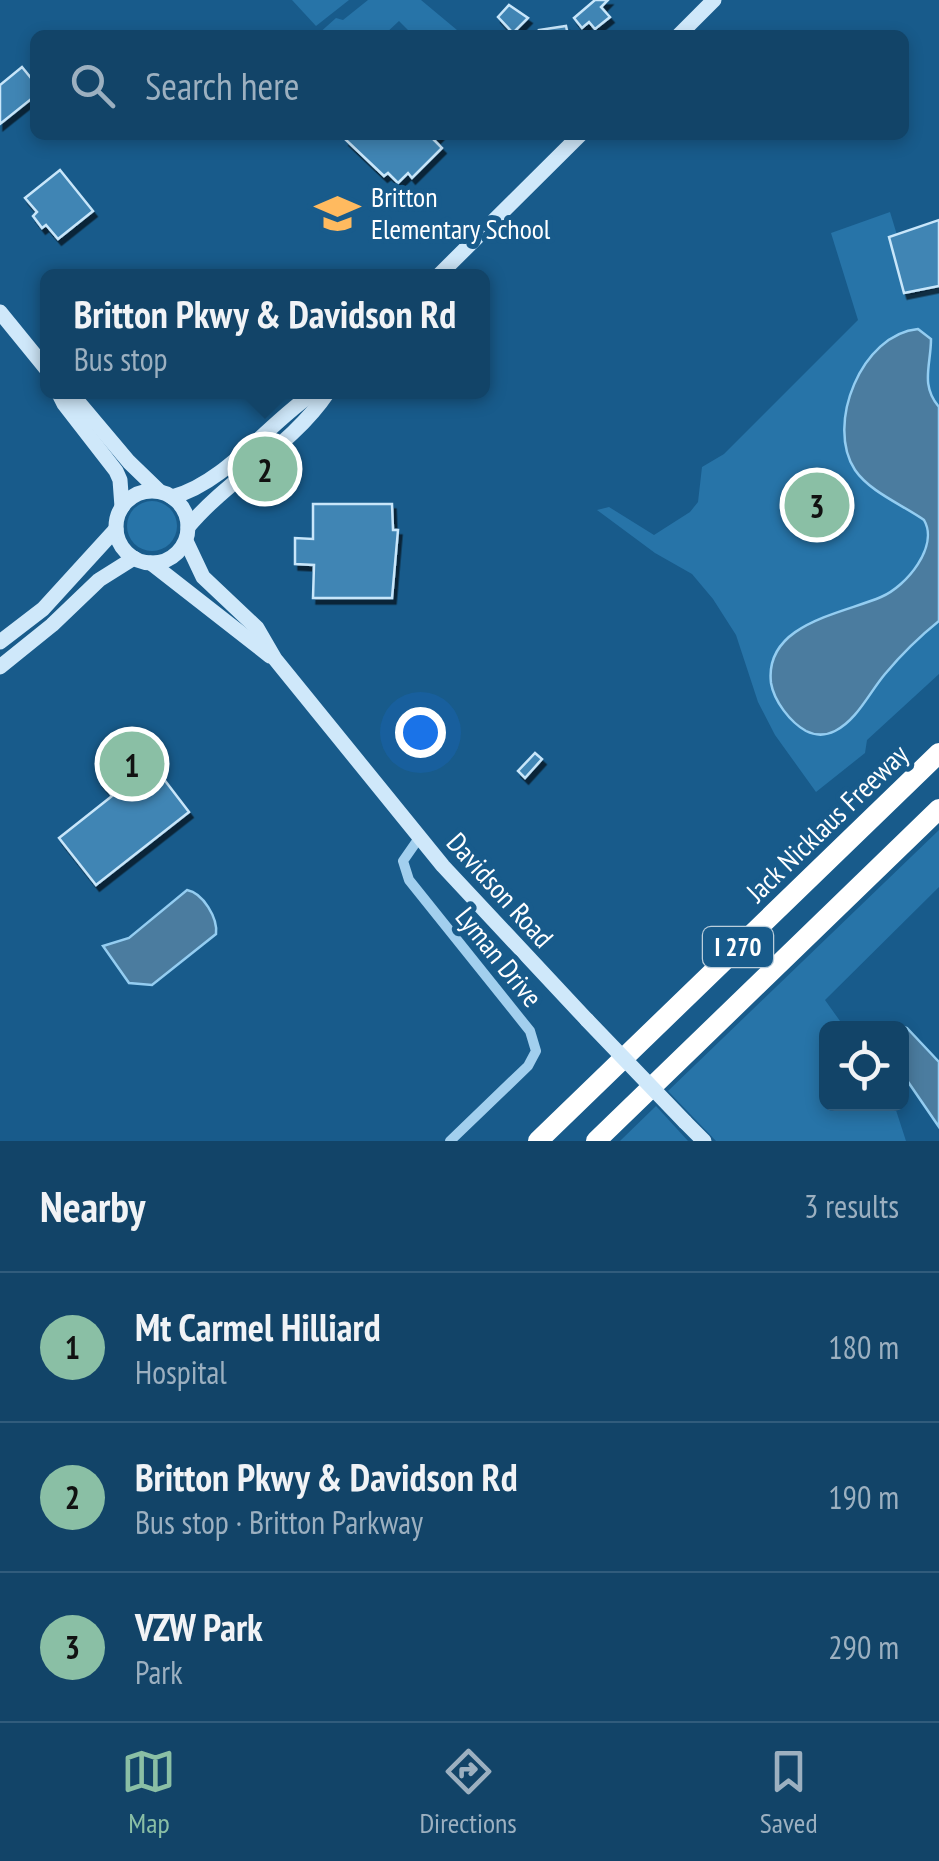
<!DOCTYPE html>
<html lang="en">
<head>
<meta charset="utf-8">
<style>
	body { margin:0; font-family:"PT Sans Narrow",sans-serif; background:#1b4b6e; color:#f1f3f6 }
	.controls { position:absolute; right:30px; bottom:30px; display:grid; overflow:hidden; border-radius:15px; box-shadow:0 5px 15px #0003 }
	.controls button { width:90px; height:90px; display:grid; place-items:center; padding:0; border:0; border-bottom:2px solid #315c7c; background:#124468; color:#f1f3f6; font:50px sans-serif }
	.you { position:absolute; left:420px; top:732px; width:35px; height:35px; margin:-25px; border:8px solid #fff; border-radius:50%; background:#1a73e8; box-shadow:0 0 0 15px #1a73e833 }
	.badge { display:grid; place-items:center; width:65px; height:65px; border-radius:50%; background:#8abfa5; color:#111; font-size:32px; font-weight:700 }
	.pin { position:absolute; translate:-50% -50%; border:5px solid #fff; box-shadow:0 2px 10px #0006 }
	.popup { position:absolute; left:40px; top:269px; width:450px; height:130px; box-sizing:border-box; display:grid; place-content:center; border-radius:15px; background:#124468; filter:drop-shadow(0 2px 8px #0005); font-size:32px; white-space:nowrap; color:#9cb0c0 }
	.popup b { font-size:38px; color:#f1f3f6 }
	.popup::after { content:''; position:absolute; left:50%; top:100%; margin-left:-20px; border:20px solid transparent; border-top-color:#124468 }
	.list { margin:0; padding:0; list-style:none }
	h2 { display:flex; justify-content:space-between; align-items:center; height:130px; margin:0; padding:0 40px; font-size:42px }
	h2 small { font-size:32px; font-weight:400; color:#9cb0c0 }
	.list li { display:grid; grid-template-columns:65px 1fr auto; gap:30px; align-items:center; box-sizing:border-box; height:150px; padding:0 40px; border-top:2px solid #315c7c }
	.list b { display:block; font-size:38px; white-space:nowrap }
	.list p { margin:0; font-size:32px; white-space:nowrap; color:#9cb0c0 }
	.list em { font-size:32px; font-style:normal; color:#9cb0c0 }
	.icon { flex:none; width:55px; height:55px; fill:none; stroke:currentColor; stroke-width:2; stroke-linecap:round; stroke-linejoin:round }
	.map { position:relative; flex:none; width:939px; height:1141px; overflow:hidden }
	.search { position:absolute; background:#124468; box-shadow:0 5px 15px #0003; left:30px; right:30px; top:30px; height:110px; display:flex; align-items:center; gap:25px; box-sizing:border-box; padding:0 35px; border-radius:15px; color:#9cb0c0; font-size:38px }
	.sheet { height:580px; background:#124468 }
	nav { display:flex; justify-content:space-around; align-items:center; box-sizing:border-box; height:140px; border-top:2px solid #315c7c; background:#124468; font-size:28px; color:#9cb0c0 }
	nav a { display:grid; justify-items:center; gap:5px }
	nav .on { color:#8abfa5 }
	.map>svg:first-child { display:block }
	.green { fill:#2774a8 }
	.water { fill:#4b7c9f; stroke:#94cdf1; stroke-width:2.5 }
	.building { fill:#4085b4; stroke:#c8e6fa; stroke-width:2.5; filter:url(#shadow) }
	.lines { fill:none; stroke-linecap:round; stroke-linejoin:round }
	.minor { stroke:#a2cfee; stroke-width:10 }
	.secondary { stroke:#cfe8fa; stroke-width:15 }
	.motorway { stroke:#fff; stroke-width:20 }
	.secondary-bridge { stroke:#cfe8fa; stroke-width:15 }
	.labels { text-anchor:middle; stroke-width:10; stroke-linejoin:round; paint-order:stroke }
	.shield { fill:#185b8b; stroke:#bacedc; stroke-width:2.5 }
	.shield-label { font-size:25px; font-weight:bold; fill:#fff }
	.poi-label { font-size:28px; fill:#fff; stroke:#185b8b; text-anchor:start }
	.street-label { font-size:28px; fill:#fff; stroke:#185b8b }
</style>
</head>
<body>
<div class="map">
<svg width="939" height="1141" viewBox="0 0 939 1141">
	<defs>
		<filter id="shadow"><feDropShadow dx="3.5" dy="5.5" stdDeviation="0" flood-color="#0009"/></filter>
	</defs>
	<rect width="100%" height="100%" fill="#185b8b"/>
	<!-- green -->
	<g class="green">
		<path d="M292,0H349L316,26Z"/>
		<path d="M368,0H421L463,35H413L399,21L384,35H317L336,18L343,20Z"/>
		<path d="M890,212L897,235L889,238L904,294L913,295L939,288V674L867,740L865,753L816,792L775,735L758,702L736,635L713,599L692,574L655,553L597,510L609,507L654,535L690,512L698,502L702,467L724,454L858,320L831,233Z"/>
		<circle cx="152" cy="526" r="25"/>
		<path d="M939,830V887L825,1000L845,1028H826V1104H894L906,1141H716L668,1091Z"/>
		<path d="M656,1106L688,1141H620Z"/>
	</g>
	<!-- water -->
	<g class="water">
		<path d="M918,329L931,339C931,365 920,385 939,407V621C919,637 901,655 885,674C869,693 857,720 835,731C825,736 816,736 806,731C790,722 774,701 771,683C764,624 841,614 881,597C907,586 939,546 924,520C903,505 870,492 855,470C825,424 862,334 918,329Z"/>
		<path d="M187,890C203,893 218,918 216,934L152,985L129,983L103,946L129,938Z"/>
		<path d="M901,1026L907,1028L939,1062V1127L902,1073V1028H895Z"/>
	</g>
	<!-- building -->
	<g class="building">
		<path d="M595,0H608L601,7L610,17L595,29L589,22L582,28L574,18Z"/>
		<path d="M509,5L528,18L513,33L498,17Z"/>
		<path d="M566,26L568,35H540L539,30Z"/>
		<path d="M22,67L35,83V96L0,124V85Z"/>
		<path d="M351,135H439L434,140L442,148L412,178L408,173L398,183L388,173L384,176L346,140Z"/>
		<path d="M60,170L93,211L58,239L46,225L42,228L33,216L37,212L25,198Z"/>
		<path d="M939,220V286L904,293L889,237Z"/>
		<path d="M313,504H392L393,530H398L392,598H313L314,565L295,564V538L313,539Z"/>
		<path d="M535,753L542,759L525,778L518,771Z"/>
		<path d="M153,765L189,812L96,885L59,838L112,796L100,781L117,767L130,783Z"/>
	</g>
	<g class="lines">
		<!-- minor -->
		<path class="minor" d="M419,838L403,861L409,880L530,1031L536,1051L528,1066L450,1141"/>
		<!-- secondary -->
		<g class="secondary">
			<path d="M679,35L714,0"/>
			<path d="M438,276L580,135"/>
			<path d="M0,312L48,371"/>
			<path d="M58,392L64,404L116,471L120,480L122,507"/>
			<path d="M70,392L129,462L159,491"/>
			<circle cx="152" cy="527" r="36"/>
			<path d="M172,497C226,483 269,422 315,392"/>
			<path d="M188,527C230,477 292,446 328,392"/>
			<path d="M186,541L203,577L257,628L275,659L443,866L587,1020"/>
			<path d="M151,563L270,656"/>
			<path d="M0,642L43,609L116,529"/>
			<path d="M0,667L52,625L99,580L134,558"/>
			<path d="M685,1122L704,1141"/>
		</g>
		<!-- motorway -->
		<g class="motorway">
			<path d="M538,1141L939,753"/>
			<path d="M596,1141L939,809"/>
		</g>
		<!-- secondary-bridge -->
		<path class="secondary-bridge" d="M587,1020L685,1122"/>
	</g>
	<!-- icons -->
	<defs>
		<symbol id="school-bare" viewBox="-9 -9 18 18"><path d="M0-5L7-2L0 1L-7-2ZM-4 1L0 2.5L4 1V4Q0 6-4 4Z" fill="#ffba5f" stroke="#185b8b" stroke-width="2.5" paint-order="stroke"/></symbol>
	</defs>
	<g fill-rule="evenodd">
		<use href="#school-bare" x="306" y="182" width="63" height="63"/>
	</g>
	<g class="labels">
		<!-- shield labels -->
		<rect class="shield" x="703" y="927" width="70" height="40" rx="8"/>
		<g class="shield-label">
			<text x="738" y="956">I 270</text>
		</g>
		<!-- poi labels -->
		<g class="poi-label">
			<text x="371" y="207">Britton<tspan x="371" dy="32">Elementary School</tspan></text>
		</g>
		<!-- street labels -->
		<g class="street-label">
			<text transform="translate(827 823) rotate(-44)" y="10">Jack Nicklaus Freeway</text>
			<text transform="translate(500 890) rotate(48)" y="10">Davidson Road</text>
			<text transform="translate(499 957) rotate(51)" y="10">Lyman Drive</text>
		</g>
	</g>
</svg>
<div class="controls">
<button><svg class="icon" aria-label="locate" viewBox="0 0 24 24"><circle cx="12" cy="12" r="6"/><path d="M12 2v4M12 18v4M2 12h4M18 12h4"/></svg></button>
</div>
<div class="you"></div>
<div class="pin badge" style="left:132px;top:764px">1</div>
<div class="pin badge" style="left:265px;top:469px">2</div>
<div class="popup"><b>Britton Pkwy &amp; Davidson Rd</b>Bus stop</div>
<div class="pin badge" style="left:817px;top:505px">3</div>
<div class="search"><svg class="icon" aria-label="search" viewBox="0 0 24 24"><circle cx="10" cy="10" r="6"/><path d="M15 15l6 6"/></svg>Search here</div>
</div>
<section class="sheet">
<h2>Nearby<small>3 results</small></h2>
<ul class="list">
<li><span class="badge">1</span><div><b>Mt Carmel Hilliard</b><p>Hospital</p></div><em>180 m</em></li>
<li><span class="badge">2</span><div><b>Britton Pkwy &amp; Davidson Rd</b><p>Bus stop · Britton Parkway</p></div><em>190 m</em></li>
<li><span class="badge">3</span><div><b>VZW Park</b><p>Park</p></div><em>290 m</em></li>
</ul>
</section>
<nav>
<a class="on"><svg class="icon" aria-label="map" viewBox="0 0 24 24"><path d="M3 6l6-2 6 2 6-2v14l-6 2-6-2-6 2zM9 4v14M15 6v14"/></svg>Map</a>
<a><svg class="icon" aria-label="directions" viewBox="0 0 24 24"><path d="M12 3l9 9-9 9-9-9zM9 14v-3h6M13 9l2 2-2 2"/></svg>Directions</a>
<a><svg class="icon" aria-label="saved" viewBox="0 0 24 24"><path d="M7 4h10v16l-5-4-5 4z"/></svg>Saved</a>
</nav>
</body>
</html>
